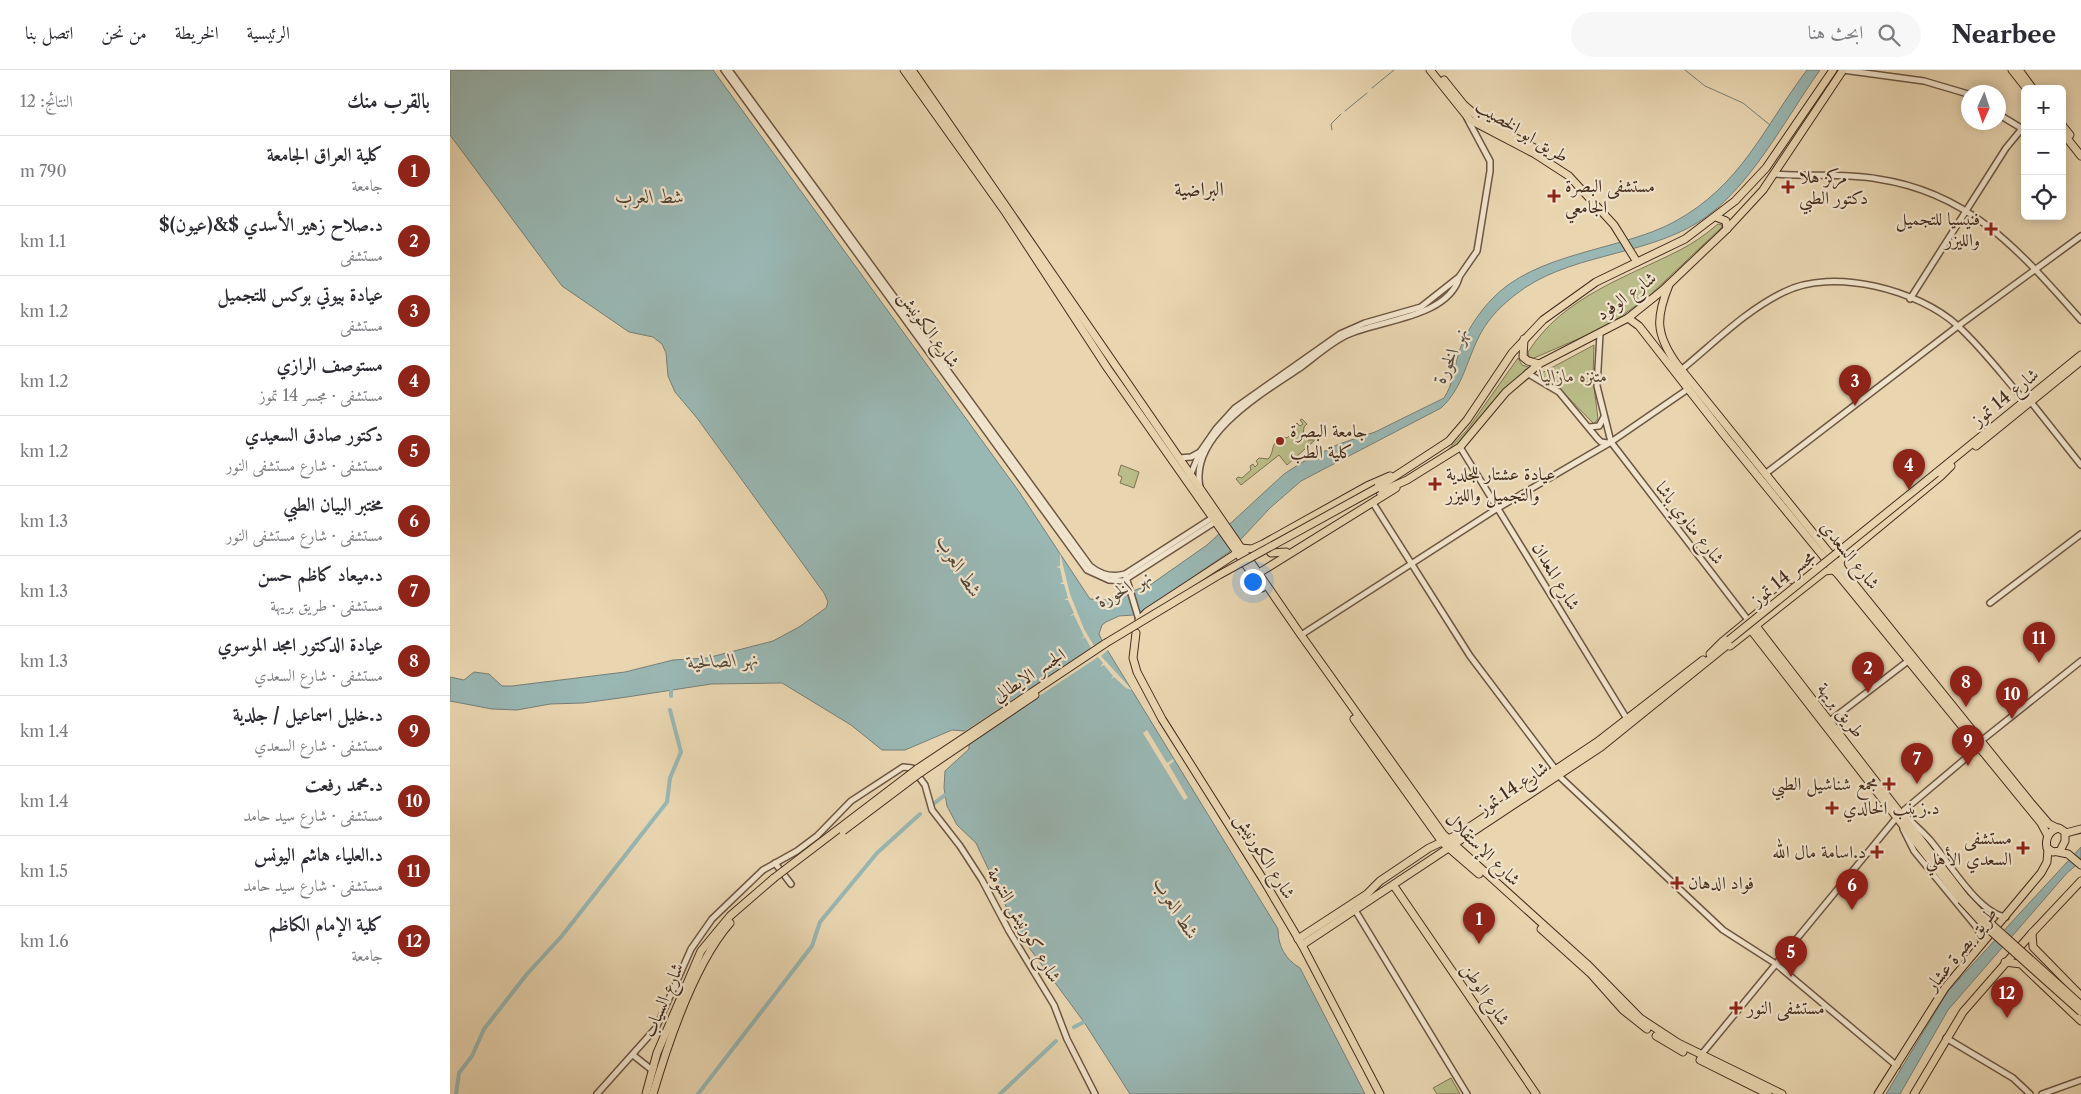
<!DOCTYPE html>
<html lang="ar">
<head>
<meta charset="utf-8">
<style>
	body { margin:0; font-family:"Libre Caslon Text",Amiri,serif; background:#f7f7f7; color:#2b2b33; direction:rtl }
	.controls { position:absolute; right:15px; top:15px; display:grid; overflow:hidden; border-radius:8px; box-shadow:0 2px 12px #0003 }
	.controls button { width:45px; height:45px; display:grid; place-items:center; padding:0; border:0; border-bottom:1px solid #e1e1e2; background:#fff; color:#2b2b33; font:25px sans-serif }
	.compass { position:absolute; left:1511px; top:15px; width:45px; height:45px; border-radius:50%; background:#fff; box-shadow:0 2px 12px #0003; rotate:183deg }
	.you { position:absolute; left:802px; top:511px; width:18px; height:18px; margin:-12px; border:4px solid #fff; border-radius:50%; background:#1a73e8; box-shadow:0 0 0 8px #1a73e833 }
	.badge { display:grid; place-items:center; width:32px; height:32px; border-radius:50%; background:#8f2418; color:#fff; font-size:16px; font-weight:700 }
	.pin { position:absolute; translate:-50% -41px; filter:drop-shadow(0 1px 2px #0008) }
	.pin::after { content:''; position:absolute; top:26px; width:18px; height:15px; background:inherit; clip-path:polygon(0 0,100% 0,50% 100%) }
	.list { margin:0; padding:0; list-style:none }
	h2 { display:flex; justify-content:space-between; align-items:center; height:65px; margin:0; padding:0 20px; font-size:21px }
	h2 small { font-size:16px; font-weight:400; color:#7c7c81 }
	.list li { display:grid; grid-template-columns:32px 1fr auto; gap:15px; align-items:center; box-sizing:border-box; height:70px; padding:0 20px; border-top:1px solid #e1e1e2 }
	.list b { display:block; font-size:19px; white-space:nowrap }
	.list p { margin:0; font-size:16px; white-space:nowrap; color:#7c7c81 }
	.list em { font-size:16px; font-style:normal; color:#7c7c81 }
	.icon { flex:none; width:28px; height:28px; fill:none; stroke:currentColor; stroke-width:2; stroke-linecap:round; stroke-linejoin:round }
	.map { position:relative; flex:none; width:1631px; height:1024px; overflow:hidden; direction:ltr }
	header { display:flex; align-items:center; gap:30px; box-sizing:border-box; height:70px; padding:0 25px; background:#fff; border-bottom:1px solid #e1e1e2 }
	header strong { font-size:24px }
	nav { display:flex; gap:28px; margin-inline-start:auto; font-size:18px }
	.search { width:350px; height:45px; background:#f7f7f7; display:flex; align-items:center; gap:12px; box-sizing:border-box; padding:0 18px; border-radius:28px; color:#7c7c81; font-size:19px }
	main { display:flex }
	aside { flex:1; background:#fff }
	.map>svg:first-child { display:block }
	.green { fill:#babd89; stroke:#7f7453 }
	.water { fill:#99b7b3; stroke:#777f77 }
	.pier { fill:#e9d6b1 }
	.lines { fill:none; stroke-linecap:round; stroke-linejoin:round }
	.stream { stroke:#777f77; stroke-width:1 }
	.canal { stroke:#99b7b3; stroke-width:4 }
	.minor-casing { stroke:#6d5642; stroke-width:8 }
	.major-casing { stroke:#442c1d; stroke-width:9 }
	.minor { stroke:#f1e4cc; stroke-width:5 }
	.major { stroke:#e9d6b1; stroke-width:7 }
	.major-bridge-casing { stroke:#442c1d; stroke-width:9; stroke-linecap:butt }
	.major-bridge { stroke:#e9d6b1; stroke-width:7 }
	.poi-dot { fill:#8f2418; stroke:#f1e4cc; stroke-width:2 }
	.labels { text-anchor:middle; stroke-width:4.5; stroke-linejoin:round; paint-order:stroke }
	.street-label { font-size:18px; fill:#442c1d; stroke:#f1e4cc }
	.poi-label { font-size:18px; fill:#442c1d; stroke:#f1e4cc; text-anchor:start }
	.park-label { font-size:18px; font-style:italic; fill:#5c4933; stroke:#f1e4cc }
	.water-label { font-size:19px; font-style:italic; fill:#55483b; stroke:#f1e4cc }
	.quarter-label { font-size:20px; fill:#442c1d; stroke:#f1e4cc }
</style>
</head>
<body>
<header>
<strong>Nearbee</strong>
<div class="search"><svg class="icon" aria-label="search" viewBox="0 0 24 24"><circle cx="10" cy="10" r="6"/><path d="M15 15l6 6"/></svg>ابحث هنا</div>
<nav><a>الرئيسية</a><a>الخريطة</a><a>من نحن</a><a>اتصل بنا</a></nav>
</header>
<main>
<div class="map">
<svg width="1631" height="1024" viewBox="0 0 1631 1024">
	<rect width="100%" height="100%" fill="#e9d6b1"/>
	<filter id="stains"><feTurbulence type="fractalNoise" baseFrequency=".004" numOctaves="4"/><feColorMatrix values="0 0 0 0 .2 0 0 0 0 .09 0 0 0 0 .02 0 0 0 .5 -.17"/></filter>
	<radialGradient id="worn" r=".72"><stop offset=".6" stop-color="#630" stop-opacity="0"/><stop offset="1" stop-color="#630" stop-opacity=".3"/></radialGradient>
	<!-- green -->
	<g class="green">
		<path d="M1268,154L1272,155L1271,158L1198,227L1170,247L1142,263L1084,288L1079,287L1078,282C1113,227 1175,208 1230,180C1244,173 1256,164 1268,154Z"/>
		<path d="M1144,275L1143,308L1148,349L1144,354L1110,319L1088,305Z"/>
		<path d="M1068,288L1072,295L1081,298L1054,320L1011,371L996,382L1017,360Z"/>
		<path d="M852,349L857,354L854,357L853,366L857,370H865L837,395L829,385L791,415L786,409L788,407L792,408L801,400L800,396L803,394L805,397L808,394L806,391L809,388L818,389C824,383 821,377 826,372L829,376L832,373L830,369L833,367L837,368L845,360L844,356L847,353L850,356L853,354L850,350Z"/>
		<path d="M671,395L689,402L684,418L670,413L672,407L668,405Z"/>
		<path d="M1001,1008L1010,1024H987L983,1018Z"/>
	</g>
	<!-- water -->
	<g class="water">
		<path d="M0,0H263L570,423L640,529L656,530L700,515L757,475L834,404L851,393L889,374L925,362L994,328C1003,314 1004,300 1008,285C1014,265 1027,245 1041,230C1085,182 1170,181 1224,152C1292,115 1313,58 1357,0H1370C1335,49 1299,121 1247,153C1191,187 1116,184 1065,225C1052,235 1040,247 1032,261C1017,287 1014,317 991,338L851,411L820,438L779,482L694,541L683,545L669,546L656,552L652,555L649,564L653,573L828,859C828,876 835,889 850,898L915,1024H680L634,952L569,864L526,773L507,755L497,736L494,718L495,701L519,679V667L515,661L502,660L455,680H432L401,655L332,613L261,614L177,627L133,633L100,634L67,640L42,639L0,631V607L14,610L24,602L39,604L52,616H62L175,602L223,590L257,588L323,571L349,557L376,538L378,532L374,523L247,348L225,322L218,306L216,283L212,274L203,267L179,262L112,216L0,65Z"/>
		<path d="M1631,777V791L1617,803L1498,940L1450,1024H1436L1498,921Z"/>
	</g>
	<!-- pier -->
	<g class="pier">
		<path d="M610,483L620,524L634,559L644,576L654,569L659,579L651,586L682,620L676,618L664,607L661,609L663,606L654,595L650,597L653,593L648,587L545,655L517,668L512,663L641,578L635,567L631,569L634,566L624,545L620,546L624,543L618,530H614L618,528L614,514H610L613,512L610,498L606,497L610,496Z"/>
		<path d="M697,660L717,693L723,689L724,691L719,695L738,728L734,730L693,663Z"/>
	</g>
	<g class="lines">
		<!-- stream -->
		<g class="stream">
			<path d="M1235,0L1255,16L1293,33L1320,55"/>
			<path d="M922,18L944,0"/>
			<path d="M895,41L917,23"/>
			<path d="M882,60L881,54L891,44"/>
		</g>
		<!-- canal -->
		<g class="canal">
			<path d="M221,626V619"/>
			<path d="M482,735L495,725"/>
			<path d="M624,957L634,952"/>
			<path d="M6,1024L9,1003L22,986L34,959L77,904L111,867L217,732L220,708L231,682L220,640"/>
			<path d="M248,1024L362,876L370,852L427,783L470,744"/>
			<path d="M550,1024L606,971"/>
		</g>
		<defs>
			<g id="minor">
				<path d="M274,0L637,500L659,510L673,511L765,452"/>
				<path d="M279,0L640,496C650,504 662,508 675,504L762,448"/>
				<path d="M1393,0L1474,11L1518,24"/>
				<path d="M1548,44L1571,58"/>
				<path d="M1326,104C1360,107 1394,103 1428,109C1522,123 1571,183 1631,250"/>
				<path d="M1460,229L1556,78L1575,55"/>
				<path d="M1150,264L1147,316L1161,372L1298,550"/>
				<path d="M1231,300C1263,274 1296,240 1334,222C1383,197 1469,220 1508,256C1532,278 1553,306 1574,330"/>
				<path d="M1077,303L1109,322L1147,368L1151,372L1158,373"/>
				<path d="M1581,332L1631,395"/>
				<path d="M1139,357L1149,356L1154,347"/>
				<path d="M1010,377L1177,649"/>
				<path d="M729,388L741,387L750,382L766,359L785,338L890,264L915,253L971,237L1009,207L1027,181L1040,101V91L1017,48"/>
				<path d="M1315,404L1508,256L1631,166"/>
				<path d="M740,406L750,382"/>
				<path d="M750,417C739,365 814,322 850,298C865,287 880,273 897,265C928,250 997,248 1009,208"/>
				<path d="M923,433L1020,586L1106,700"/>
				<path d="M676,507L689,550"/>
				<path d="M1540,533L1631,464"/>
				<path d="M851,565L1048,438L1161,372L1238,319"/>
				<path d="M1381,650L1458,591"/>
				<path d="M1531,671L1631,591"/>
				<path d="M1528,678L1452,742C1461,752 1471,760 1480,770C1498,791 1528,843 1556,847"/>
				<path d="M1108,705L1273,860L1326,894L1447,996"/>
				<path d="M469,707L475,715L482,740L510,776L532,810L559,861L604,935L617,969L645,1024"/>
				<path d="M1453,759L1464,781L1528,859L1532,874"/>
				<path d="M325,793L341,814"/>
				<path d="M905,840L1017,1024"/>
				<path d="M1496,968L1563,1008L1580,1024"/>
				<path d="M183,985L202,1000"/>
				<path d="M1251,985L1447,747"/>
				<path d="M147,1024L206,958L241,879L262,849L313,800L347,781L367,766L401,731L453,697L462,698"/>
				<path d="M1592,1024L1631,1010"/>
			</g>
			<g id="major">
				<path d="M454,0L556,143L658,299L812,518"/>
				<path d="M462,0L851,565L993,764L1137,894L1190,948L1228,973L1332,1024"/>
				<path d="M980,0L1020,50L1085,84L1119,106L1164,155L1187,192"/>
				<path d="M1562,0L1577,19"/>
				<path d="M1569,0L1583,19"/>
				<path d="M994,10L1014,35L1029,48L1090,81"/>
				<path d="M1612,55L1620,65"/>
				<path d="M1612,62L1631,86"/>
				<path d="M1266,147L1276,151L1277,159"/>
				<path d="M1219,215C1206,247 1205,263 1226,293L1581,733L1599,754L1607,758"/>
				<path d="M1178,248L1189,256L1275,366L1591,753L1598,766"/>
				<path d="M1074,269L1073,287L1078,291L1089,294"/>
				<path d="M1526,376L1631,291"/>
				<path d="M1486,403L1631,285"/>
				<path d="M927,418L999,371L1017,350L1062,283L1093,250L1146,212L1235,169L1285,131L1316,98L1383,0"/>
				<path d="M930,422L957,410L1010,377L1056,322L1089,294L1178,248L1213,220L1277,159L1313,120L1393,0"/>
				<path d="M819,473L818,479L821,483L836,482"/>
				<path d="M790,478L802,479L813,474L917,416L940,406"/>
				<path d="M1391,497L1390,492L1393,487L1491,406L1501,396"/>
				<path d="M804,506L946,418"/>
				<path d="M689,550L697,542L787,483"/>
				<path d="M1306,556L1514,826"/>
				<path d="M1301,560L1511,830"/>
				<path d="M686,563L683,588L687,602L712,649L813,809L852,875L930,1024"/>
				<path d="M1280,576L1375,501L1383,500L1387,503"/>
				<path d="M1260,584L1272,572L1339,517"/>
				<path d="M904,649L992,772L1029,804"/>
				<path d="M467,699L656,573"/>
				<path d="M470,703L585,625"/>
				<path d="M1609,758L1615,762V771L1610,781L1603,782L1597,778C1595,769 1599,760 1609,758Z"/>
				<path d="M1616,763L1631,759"/>
				<path d="M1608,782L1618,784L1631,795"/>
				<path d="M944,816L1086,1024"/>
				<path d="M1091,859L1141,904L1173,940L1197,959"/>
				<path d="M1582,863L1583,877L1631,926"/>
				<path d="M848,869L917,824L930,811L979,778L1009,764L1147,672L1253,590"/>
				<path d="M852,875L1151,677L1281,572"/>
				<path d="M1555,892L1571,894L1631,951"/>
				<path d="M1206,966L1233,982"/>
				<path d="M1250,990L1318,1024"/>
				<path d="M196,1024L207,983L251,881L280,846L324,808"/>
				<path d="M203,1024C218,973 245,893 280,853"/>
				<path d="M1428,1024L1495,918L1591,803L1597,792L1598,779"/>
				<path d="M1464,1024L1513,942L1582,863L1631,811"/>
			</g>
		</defs>
		<!-- minor casing -->
		<use href="#minor" class="minor-casing"/>
		<!-- major casing -->
		<use href="#major" class="major-casing"/>
		<!-- minor -->
		<use href="#minor" class="minor"/>
		<!-- major -->
		<use href="#major" class="major"/>
		<defs>
			<g id="major-bridge">
				<path d="M1279,570L1486,403"/>
				<path d="M656,573L769,505L927,418"/>
				<path d="M393,761L470,703"/>
				<path d="M324,808L467,699"/>
				<path d="M1514,826L1539,852L1631,935"/>
				<path d="M1511,830L1535,856L1631,942"/>
			</g>
		</defs>
		<!-- major-bridge casing -->
		<use href="#major-bridge" class="major-bridge-casing"/>
		<!-- major-bridge -->
		<use href="#major-bridge" class="major-bridge"/>
	</g>
	<!-- markers -->
	<g class="poi-dot">
		<path d="M1335.5 109.5h5v5h5v5h-5v5h-5v-5h-5v-5h5z"/>
		<path d="M1101.5 118.5h5v5h5v5h-5v5h-5v-5h-5v-5h5z"/>
		<path d="M1538.5 151.5h5v5h5v5h-5v5h-5v-5h-5v-5h5z"/>
		<circle cx="830" cy="371" r="5"/>
		<path d="M982.5 406.5h5v5h5v5h-5v5h-5v-5h-5v-5h5z"/>
		<path d="M1436.5 706.5h5v5h5v5h-5v5h-5v-5h-5v-5h5z"/>
		<path d="M1379.5 730.5h5v5h5v5h-5v5h-5v-5h-5v-5h5z"/>
		<path d="M1570.5 770.5h5v5h5v5h-5v5h-5v-5h-5v-5h5z"/>
		<path d="M1424.5 774.5h5v5h5v5h-5v5h-5v-5h-5v-5h5z"/>
		<path d="M1224.5 805.5h5v5h5v5h-5v5h-5v-5h-5v-5h5z"/>
		<path d="M1283.5 930.5h5v5h5v5h-5v5h-5v-5h-5v-5h5z"/>
	</g>
	<g class="labels">
		<!-- street labels -->
		<g class="street-label">
			<text transform="translate(1072 61) rotate(31)" y="6">طريق ابو الخصيب</text>
			<text transform="translate(1176 226) rotate(-36)" y="6">شارع الوفود</text>
			<text transform="translate(479 259) rotate(54)" y="6">شارع الكونيش</text>
			<text transform="translate(1555 327) rotate(-39)" y="6">شارع 14 تموز</text>
			<text transform="translate(1240 453) rotate(52)" y="6">شارع مناوي باشا</text>
			<text transform="translate(1400 485) rotate(51)" y="6">شارع السعدي</text>
			<text transform="translate(1106 506) rotate(59)" y="6">شارع المعدان</text>
			<text transform="translate(1333 508) rotate(-39)" y="6">مجسر 14 تموز</text>
			<text transform="translate(579 605) rotate(-33)" y="6">الجسر الايطالي</text>
			<text transform="translate(1391 640) rotate(52)" y="6">طريق بريهة</text>
			<text transform="translate(1063 718) rotate(-34)" y="6">شارع 14 تموز</text>
			<text transform="translate(1033 779) rotate(44)" y="6">شارع الإستقلال</text>
			<text transform="translate(815 786) rotate(58)" y="6">شارع الكورنيش</text>
			<text transform="translate(574 855) rotate(60)" y="6">شارع كورنيش التنومة</text>
			<text transform="translate(1511 879) rotate(-51)" y="6">طريق بصرة عشار</text>
			<text transform="translate(1036 924) rotate(56)" y="6">شارع الوطن</text>
			<text transform="translate(213 930) rotate(-67)" y="6">شارع السياب</text>
		</g>
		<!-- poi labels -->
		<g class="poi-label">
			<text x="1349" y="113">مركز هلا<tspan x="1349" dy="21">دكتور الطبي</tspan></text>
			<text x="1115" y="122">مستشفى البصرة<tspan x="1115" dy="21">الجامعي</tspan></text>
			<text x="1530" y="155" text-anchor="end">فنيسيا للتجميل<tspan x="1530" dy="21">والليزر</tspan></text>
			<text x="840" y="367">جامعة البصرة<tspan x="840" dy="21">كلية الطب</tspan></text>
			<text x="996" y="410">عيادة عشتار للجلدية<tspan x="996" dy="21">والتجميل والليزر</tspan></text>
			<text x="1428" y="720" text-anchor="end">مجمع شناشيل الطبي</text>
			<text x="1393" y="744">د.زينب الخالدي</text>
			<text x="1562" y="774" text-anchor="end">مستشفى<tspan x="1562" dy="21">السعدي الأهلي</tspan></text>
			<text x="1416" y="788" text-anchor="end">د.اسامة مال الله</text>
			<text x="1238" y="819">فواد الدهان</text>
			<text x="1297" y="944">مستشفى النور</text>
		</g>
		<!-- park labels -->
		<g class="park-label">
			<text x="1124" y="312">متنزه مازاليا</text>
		</g>
		<!-- water labels -->
		<g class="water-label">
			<text x="200" y="133">شط العرب</text>
			<text transform="translate(1000 285) rotate(-66)" y="7">نهر الخورة</text>
			<text transform="translate(510 496) rotate(58)" y="7">شط العرب</text>
			<text transform="translate(674 518) rotate(-27)" y="7">نهر الخورة</text>
			<text transform="translate(273 590) rotate(-3)" y="7">نهر الصالحية</text>
			<text transform="translate(727 838) rotate(58)" y="7">شط العرب</text>
		</g>
		<!-- quarter labels -->
		<g class="quarter-label">
			<text x="749" y="126">البراضية</text>
		</g>
	</g>
	<rect width="100%" height="100%" filter="url(#stains)"/>
	<rect width="100%" height="100%" fill="url(#worn)"/>
</svg>
<div class="controls">
<button>+</button>
<button>−</button>
<button><svg class="icon" aria-label="locate" viewBox="0 0 24 24"><circle cx="12" cy="12" r="6"/><path d="M12 2v4M12 18v4M2 12h4M18 12h4"/></svg></button>
</div>
<svg class="compass" viewBox="-18 -18 36 36"><path d="M0-13l5 13h-10z" fill="#e53935"/><path d="M0 13l5-13h-10z" fill="#7c7c81"/></svg>
<div class="you"></div>
<div class="pin badge" style="left:1029px;top:874px">1</div>
<div class="pin badge" style="left:1418px;top:623px">2</div>
<div class="pin badge" style="left:1405px;top:336px">3</div>
<div class="pin badge" style="left:1459px;top:420px">4</div>
<div class="pin badge" style="left:1341px;top:907px">5</div>
<div class="pin badge" style="left:1402px;top:840px">6</div>
<div class="pin badge" style="left:1467px;top:714px">7</div>
<div class="pin badge" style="left:1516px;top:637px">8</div>
<div class="pin badge" style="left:1518px;top:696px">9</div>
<div class="pin badge" style="left:1562px;top:649px">10</div>
<div class="pin badge" style="left:1589px;top:593px">11</div>
<div class="pin badge" style="left:1557px;top:948px">12</div>
</div>
<aside>
<h2>بالقرب منك<small>النتائج: 12</small></h2>
<ul class="list">
<li><span class="badge">1</span><div><b>كلية العراق الجامعة</b><p>جامعة</p></div><em>790 m</em></li>
<li><span class="badge">2</span><div><b>د.صلاح زهير الأسدي $&amp;(عيون)$</b><p>مستشفى</p></div><em>1.1 km</em></li>
<li><span class="badge">3</span><div><b>عيادة بيوتي بوكس للتجميل</b><p>مستشفى</p></div><em>1.2 km</em></li>
<li><span class="badge">4</span><div><b>مستوصف الرازي</b><p>مستشفى · مجسر 14 تموز</p></div><em>1.2 km</em></li>
<li><span class="badge">5</span><div><b>دكتور صادق السعيدي</b><p>مستشفى · شارع مستشفى النور</p></div><em>1.2 km</em></li>
<li><span class="badge">6</span><div><b>مختبر البيان الطبي</b><p>مستشفى · شارع مستشفى النور</p></div><em>1.3 km</em></li>
<li><span class="badge">7</span><div><b>د.ميعاد كاظم حسن</b><p>مستشفى · طريق بريهة</p></div><em>1.3 km</em></li>
<li><span class="badge">8</span><div><b>عيادة الدكتور امجد الموسوي</b><p>مستشفى · شارع السعدي</p></div><em>1.3 km</em></li>
<li><span class="badge">9</span><div><b>د.خليل اسماعيل / جلدية</b><p>مستشفى · شارع السعدي</p></div><em>1.4 km</em></li>
<li><span class="badge">10</span><div><b>د.محمد رفعت</b><p>مستشفى · شارع سيد حامد</p></div><em>1.4 km</em></li>
<li><span class="badge">11</span><div><b>د.العلياء هاشم اليونس</b><p>مستشفى · شارع سيد حامد</p></div><em>1.5 km</em></li>
<li><span class="badge">12</span><div><b>كلية الإمام الكاظم</b><p>جامعة</p></div><em>1.6 km</em></li>
</ul>
</aside>
</main>
</body>
</html>
